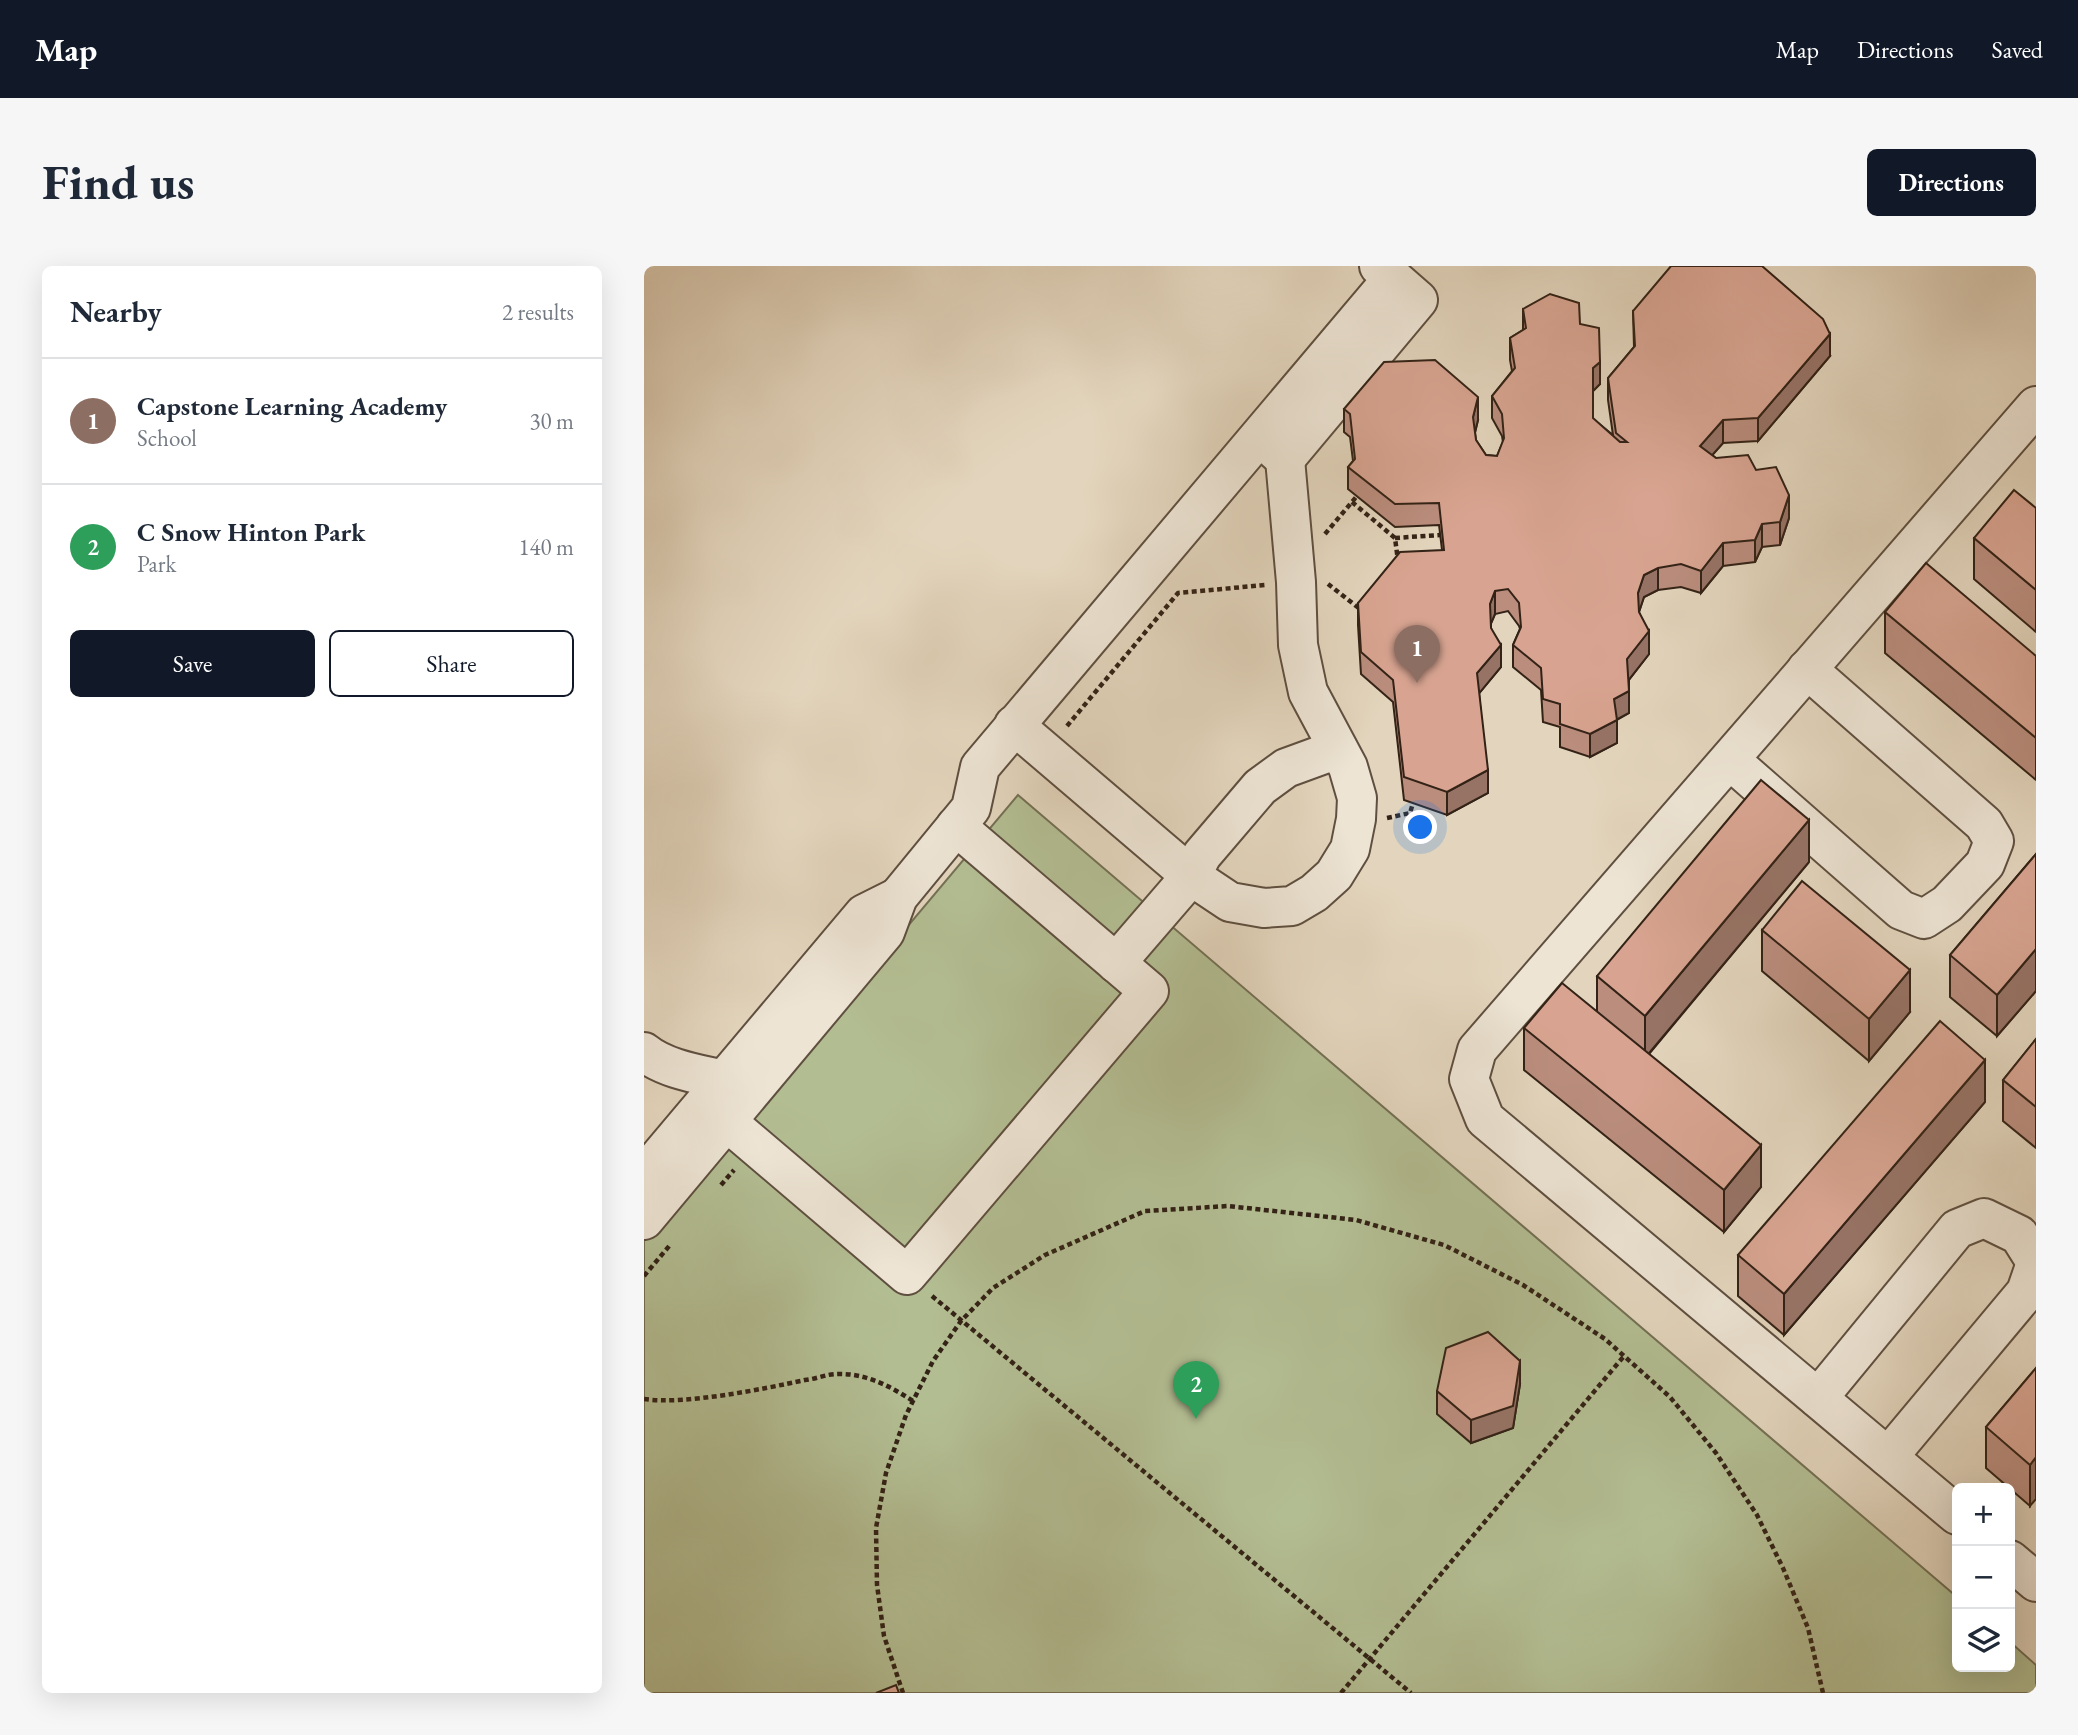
<!DOCTYPE html>
<html lang="en">
<head>
<meta charset="utf-8">
<style>
	body { margin:0; font-family:"EB Garamond",serif; background:#f6f6f7; color:#1f2937 }
	.controls { position:absolute; right:21px; bottom:21px; display:grid; overflow:hidden; border-radius:10px; box-shadow:0 7px 28px #0002 }
	.controls button { width:63px; height:63px; display:grid; place-items:center; padding:0; border:0; border-bottom:2px solid #e0e1e3; background:#fff; color:#1f2937; font:35px sans-serif }
	.you { position:absolute; left:777px; top:562px; width:24px; height:24px; margin:-18px; border:5px solid #fff; border-radius:50%; background:#1a73e8; box-shadow:0 0 0 10px #1a73e833 }
	.badge { display:grid; place-items:center; width:46px; height:46px; border-radius:50%; background:#111827; color:#fff; font-size:23px; font-weight:700 }
	.pin { position:absolute; translate:-50% -58px; filter:drop-shadow(0 2px 4px #0008) }
	.pin::after { content:''; position:absolute; top:37px; width:24px; height:21px; background:inherit; clip-path:polygon(0 0,100% 0,50% 100%) }
	.list { margin:0; padding:0; list-style:none }
	h2 { display:flex; justify-content:space-between; align-items:center; height:91px; margin:0; padding:0 28px; font-size:30px }
	h2 small { font-size:23px; font-weight:400; color:#747a83 }
	.list li { display:grid; grid-template-columns:46px 1fr auto; gap:21px; align-items:center; box-sizing:border-box; height:126px; padding:0 28px; border-top:2px solid #e0e1e3 }
	.list b { display:block; font-size:26px; white-space:nowrap }
	.list p { margin:0; font-size:23px; white-space:nowrap; color:#747a83 }
	.list em { font-size:23px; font-style:normal; color:#747a83 }
	.actions { display:flex; gap:14px; padding:21px 28px }
	.actions a { flex:1; padding:16px 0; border:2px solid #111827; border-radius:10px; text-align:center; font-size:24px; color:#111827 }
	.actions .main { background:#111827; color:#fff }
	.icon { flex:none; width:38px; height:38px; fill:none; stroke:currentColor; stroke-width:2; stroke-linecap:round; stroke-linejoin:round }
	.map { position:relative; flex:none; width:1392px; height:1427px; overflow:hidden; border-radius:10px }
	header { display:flex; align-items:center; gap:42px; box-sizing:border-box; height:98px; padding:0 35px; background:#111827; color:#fff }
	header strong { font-size:33px }
	nav { display:flex; gap:38px; margin-inline-start:auto; font-size:24px }
	.intro { display:flex; align-items:center; justify-content:space-between; box-sizing:border-box; height:168px; padding:0 42px }
	h1 { margin:0; font-size:49px }
	.button { padding:18px 32px; border-radius:10px; background:#111827; color:#fff; font-size:24px; font-weight:700 }
	main { display:flex; gap:42px; padding:0 42px }
	aside { flex:1; background:#fff; border-radius:10px; box-shadow:0 7px 28px #0002 }
	.map>svg:first-child { display:block }
	.green { fill:#b3bd92; stroke:#737054; stroke-width:2 }
	.lines { fill:none; stroke-linecap:round; stroke-linejoin:round }
	.minor-casing { stroke:#5f4f40; stroke-width:42 }
	.path { stroke:#332216; stroke-width:4.5; stroke-dasharray:5 3.5; stroke-linecap:butt }
	.minor { stroke:#ede4d4; stroke-width:38 }
	.wall { fill:#ba8d7d; stroke:#332216; stroke-width:2 }
	.shaded-wall { fill:#977366; stroke:#332216; stroke-width:2 }
	.building { fill:#d8a491; stroke:#332216; stroke-width:2 }
</style>
</head>
<body>
<header>
<strong>Map</strong>
<nav><a>Map</a><a>Directions</a><a>Saved</a></nav>
</header>
<div class="intro"><h1>Find us</h1><a class="button">Directions</a></div>
<main>
<aside>
<h2>Nearby<small>2 results</small></h2>
<ul class="list">
<li><span class="badge" style="background:#8d6e63">1</span><div><b>Capstone Learning Academy</b><p>School</p></div><em>30 m</em></li>
<li><span class="badge" style="background:#2e9e5b">2</span><div><b>C Snow Hinton Park</b><p>Park</p></div><em>140 m</em></li>
</ul>
<div class="actions"><a class="main">Save</a><a>Share</a></div>
</aside>
<div class="map">
<svg width="1392" height="1427" viewBox="0 0 1392 1427">
	<rect width="100%" height="100%" fill="#e3d5bd"/>
	<filter id="stains"><feTurbulence type="fractalNoise" baseFrequency=".00286" numOctaves="4"/><feColorMatrix values="0 0 0 0 .2 0 0 0 0 .09 0 0 0 0 .02 0 0 0 .5 -.17"/></filter>
	<radialGradient id="worn" r=".72"><stop offset=".6" stop-color="#630" stop-opacity="0"/><stop offset="1" stop-color="#630" stop-opacity=".3"/></radialGradient>
	<!-- green -->
	<path class="green" d="M374,529L1313,1331V1401H1366V1376L1392,1399V1427H0V974Z"/>
	<g class="lines">
		<defs>
			<g id="minor">
				<path d="M622,176L641,193L774,34L735,0"/>
				<path d="M370,459L547,610L586,636L620,642L648,640L670,627L690,609L706,583L712,553L713,532L704,501L664,426L654,379L652,316L641,193"/>
				<path d="M1086,494L1257,644L1280,653L1303,638L1341,598L1350,575L1340,558L1163,403"/>
				<path d="M472,697L547,610L558,589L616,521L642,502L694,483"/>
				<path d="M0,786C21,803 54,808 80,814"/>
				<path d="M61,837L263,1009L505,725L312,560"/>
				<path d="M0,909L220,648L254,631"/>
				<path d="M0,954L241,666L254,631L327,542L336,501L749,12"/>
				<path d="M1174,1132L1313,963L1340,952L1375,969L1392,996"/>
				<path d="M1244,1191L1382,1026L1392,997"/>
				<path d="M1313,1249L841,853L825,813L833,784L1392,140"/>
				<path d="M1366,1294L1392,1316"/>
			</g>
		</defs>
		<!-- minor casing -->
		<use href="#minor" class="minor-casing"/>
		<!-- path -->
		<g class="path">
			<path d="M708,236L751,272L754,295"/>
			<path d="M681,268L713,230"/>
			<path d="M751,272L796,269"/>
			<path d="M684,318L716,343"/>
			<path d="M423,460L534,327L621,319"/>
			<path d="M743,552L766,547L769,537"/>
			<path d="M77,919L90,904"/>
			<path d="M0,1010L26,979"/>
			<path d="M288,1030L767,1427"/>
			<path d="M0,1133C41,1139 119,1123 161,1114C172,1113 183,1108 193,1108C221,1107 246,1120 269,1135"/>
			<path d="M259,1427L240,1370L233,1319L232,1262L242,1207L262,1149L289,1095L317,1055L349,1022L401,989L501,945L584,940L712,954L800,979L879,1019L961,1073L1026,1131L1072,1187L1113,1249L1139,1302L1164,1362L1179,1427"/>
			<path d="M697,1427L980,1090"/>
		</g>
		<!-- minor -->
		<use href="#minor" class="minor"/>
	</g>
	<!-- wall -->
	<g class="wall">
		<path d="M879,43L936,58L956,118L949,125V153L969,169L964,134V112L990,81L989,45L1186,90L1114,175L1079,177L1068,189L1072,192L1112,204L1145,252L1136,279L1118,281L1111,296L1079,300L1057,327L1037,321L1014,324L1000,331L995,346L1005,388L985,414V447L973,454V477L946,491L916,481V461L899,456L897,424L869,401V379L876,363L875,360L864,345L851,348L847,357V362L857,401L835,427L844,527L803,549L760,534L749,436L717,408L714,359V337L798,284L795,259L751,261L704,223V201L709,195L706,171L700,166V143L834,154L831,167L832,174L842,189L853,190L859,176L858,170L848,152V130L868,105L866,94V72L879,64Z"/>
		<path d="M1392,242V366L1330,313V272Z"/>
		<path d="M1241,346L1392,390V514L1241,387Z"/>
		<path d="M1392,588V725L1353,770L1306,731V689Z"/>
		<path d="M1165,596L1005,788L1117,921L1080,966L880,804V762L953,746V710Z"/>
		<path d="M1118,664L1266,746L1225,795L1118,705Z"/>
		<path d="M1392,773V882L1359,855V814Z"/>
		<path d="M1341,836L1140,1069L1094,1030V989Z"/>
		<path d="M1392,1102L1386,1240L1342,1202V1161Z"/>
		<path d="M876,1118L869,1162L827,1177L793,1148V1125Z"/>
	</g>
	<!-- shaded-wall -->
	<g class="shaded-wall">
		<path d="M1186,68V90L1114,175V152Z"/>
		<path d="M956,96V118L949,125V102Z"/>
		<path d="M834,131V154L829,174V151Z"/>
		<path d="M1079,154V177L1056,203V180Z"/>
		<path d="M1145,229V252L1136,279V256Z"/>
		<path d="M1118,258V281L1111,296V274Z"/>
		<path d="M1079,277V300L1057,327V305Z"/>
		<path d="M1014,302V324L1000,331L994,349V327L1000,309Z"/>
		<path d="M851,325V348L846,360V338Z"/>
		<path d="M1005,365V388L983,416V393Z"/>
		<path d="M857,379V401L833,430V407Z"/>
		<path d="M985,425V447L970,455V433Z"/>
		<path d="M973,454V477L946,491V468Z"/>
		<path d="M844,504V527L803,549V526Z"/>
		<path d="M1165,554V596L1001,792V750Z"/>
		<path d="M1392,683V725L1353,770V729Z"/>
		<path d="M1266,704V746L1225,795V753Z"/>
		<path d="M1341,794V836L1140,1069V1028Z"/>
		<path d="M1117,879V921L1080,966V924Z"/>
		<path d="M876,1095V1118L869,1162L827,1177V1154Z"/>
		<path d="M1392,1191V1233L1386,1240V1199Z"/>
	</g>
	<!-- building -->
	<g class="building">
		<path d="M1027,0H1118L1179,53L1186,68L1114,152L1079,154L1056,180L1072,192L1104,189L1112,204L1132,201L1145,229L1136,256L1118,258L1111,274L1079,277L1057,305L1037,298L1014,302L1000,309L994,327L995,346L1005,365L983,393L985,425L970,433L973,454L946,468L916,458V438L899,433L897,402L869,379L877,361L875,337L864,323L851,325L846,338L847,362L857,379L833,407L844,504L803,526L760,511L749,414L717,386L714,337L756,286L800,284L795,237L751,238L704,201L711,193L706,148L700,143L740,96L791,94L834,131L829,151L832,174L842,189L853,190L860,172L858,148L848,130L871,102L866,72L882,62L879,43L906,28L935,37L936,58L955,62L956,96L949,102V152L976,176H983L972,167L964,112L991,80L989,45Z"/>
		<path d="M1370,224L1392,242V324L1330,272Z"/>
		<path d="M1282,297L1392,390V472L1241,346Z"/>
		<path d="M1117,514L1165,554L1001,750L953,710Z"/>
		<path d="M1392,588V683L1353,729L1306,689Z"/>
		<path d="M1158,615L1266,704L1225,753L1118,664Z"/>
		<path d="M918,717L1117,879L1080,924L880,762Z"/>
		<path d="M1296,755L1341,794L1140,1028L1094,989Z"/>
		<path d="M1392,773V841L1359,814Z"/>
		<path d="M844,1066L876,1095L869,1140L827,1154L793,1125L802,1082Z"/>
		<path d="M1392,1102V1191L1386,1199L1342,1161Z"/>
		<path d="M252,1419L255,1427H232Z"/>
	</g>
	<rect width="100%" height="100%" filter="url(#stains)"/>
	<rect width="100%" height="100%" fill="url(#worn)"/>
</svg>
<div class="controls">
<button>+</button>
<button>−</button>
<button><svg class="icon" aria-label="layers" viewBox="0 0 24 24"><path d="M12 4l9 5-9 5-9-5zM3 14l9 5 9-5"/></svg></button>
</div>
<div class="you"></div>
<div class="pin badge" style="left:773px;top:417px;background:#8d6e63">1</div>
<div class="pin badge" style="left:552px;top:1153px;background:#2e9e5b">2</div>
</div>
</main>
</body>
</html>
